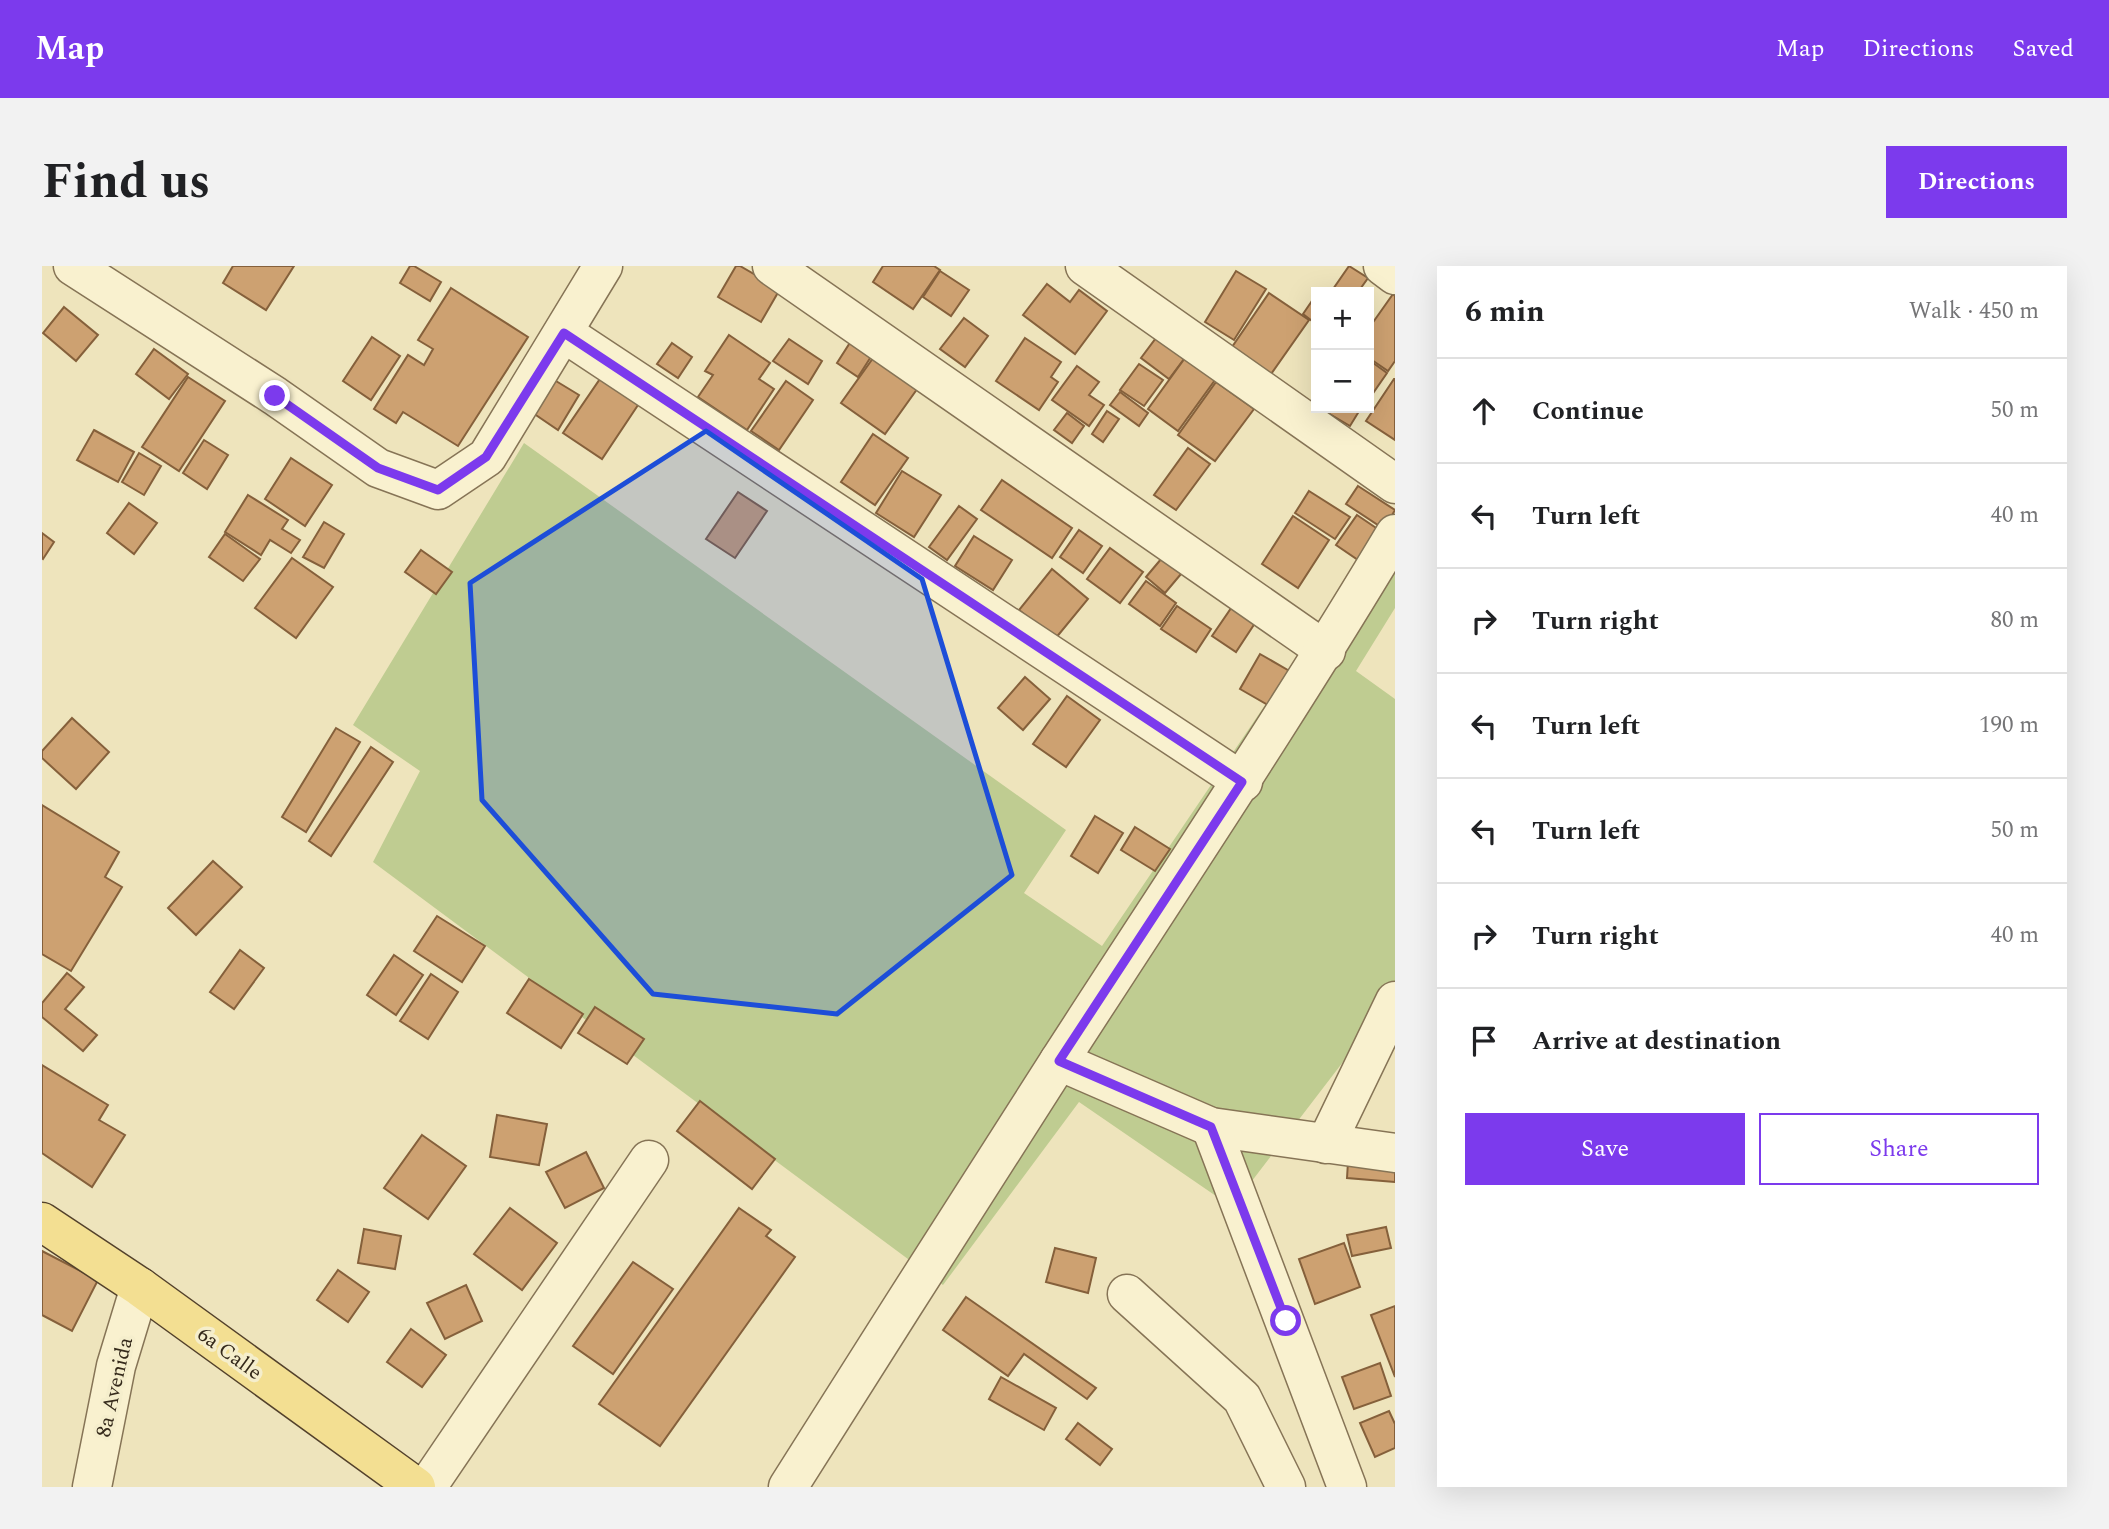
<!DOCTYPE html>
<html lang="en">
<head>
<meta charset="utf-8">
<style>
	body { margin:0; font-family:Spectral,serif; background:#f2f2f2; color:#202124 }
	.controls { position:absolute; right:21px; top:21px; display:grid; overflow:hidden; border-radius:0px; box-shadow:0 7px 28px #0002 }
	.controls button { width:63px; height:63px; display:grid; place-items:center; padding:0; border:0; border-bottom:2px solid #e0e0e0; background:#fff; color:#202124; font:35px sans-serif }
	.stop { position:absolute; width:21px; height:21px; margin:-16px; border:5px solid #7c3aed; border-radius:50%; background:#fff }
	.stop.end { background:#7c3aed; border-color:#fff; box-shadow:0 2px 7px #0008 }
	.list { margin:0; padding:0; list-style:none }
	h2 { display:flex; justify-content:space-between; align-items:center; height:91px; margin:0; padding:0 28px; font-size:30px }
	h2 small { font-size:23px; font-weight:400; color:#757577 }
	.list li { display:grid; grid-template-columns:46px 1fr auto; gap:21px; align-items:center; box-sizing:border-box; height:105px; padding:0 28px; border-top:2px solid #e0e0e0 }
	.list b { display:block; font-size:26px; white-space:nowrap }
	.list em { font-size:23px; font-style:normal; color:#757577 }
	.actions { display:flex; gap:14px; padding:21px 28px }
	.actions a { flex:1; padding:16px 0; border:2px solid #7c3aed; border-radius:0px; text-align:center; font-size:24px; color:#7c3aed }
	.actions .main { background:#7c3aed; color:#fff }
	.icon { flex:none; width:38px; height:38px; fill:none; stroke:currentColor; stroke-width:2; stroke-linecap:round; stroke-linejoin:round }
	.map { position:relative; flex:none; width:1353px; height:1221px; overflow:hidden; border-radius:0px }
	header { display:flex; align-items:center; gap:42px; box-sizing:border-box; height:98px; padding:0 35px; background:#7c3aed; color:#fff }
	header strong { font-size:33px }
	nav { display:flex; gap:38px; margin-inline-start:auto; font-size:24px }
	.intro { display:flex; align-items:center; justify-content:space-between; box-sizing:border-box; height:168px; padding:0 42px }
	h1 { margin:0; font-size:49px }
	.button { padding:18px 32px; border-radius:0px; background:#7c3aed; color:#fff; font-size:24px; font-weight:700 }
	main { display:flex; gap:42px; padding:0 42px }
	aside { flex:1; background:#fff; border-radius:0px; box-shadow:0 7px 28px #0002 }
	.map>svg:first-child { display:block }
	.green { fill:#bfcc91 }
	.building { fill:#cda171; stroke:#85603b; stroke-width:2 }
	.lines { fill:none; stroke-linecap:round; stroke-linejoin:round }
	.minor-casing { stroke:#867456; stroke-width:41 }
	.major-casing { stroke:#53412b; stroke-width:41 }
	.minor { stroke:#f9f1cf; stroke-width:38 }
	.major { stroke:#f3df92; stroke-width:38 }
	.route { stroke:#7c3aed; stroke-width:9 }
	.marked { fill:#1d4ed8; fill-opacity:0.2; stroke:#1d4ed8; stroke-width:5; stroke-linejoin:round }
	.labels { text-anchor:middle; stroke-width:7; stroke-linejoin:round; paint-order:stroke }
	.street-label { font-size:21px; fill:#352a1b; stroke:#f5eecc }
</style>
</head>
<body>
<header>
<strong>Map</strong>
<nav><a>Map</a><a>Directions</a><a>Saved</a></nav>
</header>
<div class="intro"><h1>Find us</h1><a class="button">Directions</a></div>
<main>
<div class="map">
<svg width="1353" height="1221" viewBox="0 0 1353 1221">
	<rect width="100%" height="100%" fill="#eee4bc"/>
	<!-- green -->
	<path class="green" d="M482,177L1024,564L982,627L1060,680L1353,247V342L1314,405L1353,433V728L1190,941L1037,836L901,1019L331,596L378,505L311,459Z"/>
	<!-- building -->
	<g class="building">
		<path d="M191,0H252L224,44L181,17Z"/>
		<path d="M368,0H372L399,16L388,35L358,17Z"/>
		<path d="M694,0H698L738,23L719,56L676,31Z"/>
		<path d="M841,0H892L898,4L871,43L831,16Z"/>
		<path d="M1307,0L1326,12L1316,26H1289Z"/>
		<path d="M898,5L927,24L909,50L881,31Z"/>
		<path d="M1194,5L1224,23L1192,74L1163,56Z"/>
		<path d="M1005,18L1028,36L1037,24L1065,45L1033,88L981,49Z"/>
		<path d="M409,22L486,71L416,180L361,146L354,157L332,143L366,89L382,99L391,83L376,74Z"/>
		<path d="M1227,27L1267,54L1229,108L1190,81Z"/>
		<path d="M1351,28L1353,30V95L1346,105L1327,92V62Z"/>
		<path d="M1274,29V58L1261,48Z"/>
		<path d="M22,41L56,69L34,95L1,67Z"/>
		<path d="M922,52L946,70L923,101L898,83Z"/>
		<path d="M687,69L728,97L717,113L732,123L705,164L656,131L671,109L663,105Z"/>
		<path d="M330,71L358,90L329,134L301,115Z"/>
		<path d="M811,72L832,86L816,111L795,97Z"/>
		<path d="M983,72L1019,96L1009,111L1016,116L997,144L954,115Z"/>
		<path d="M1114,72L1142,93L1127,113L1099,92Z"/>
		<path d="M747,73L780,95L766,118L731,95Z"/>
		<path d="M630,77L650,91L636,112L615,98Z"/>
		<path d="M112,83L146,108L127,133L94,108Z"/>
		<path d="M834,88L878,119L843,168L799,137Z"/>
		<path d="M1143,92L1173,114L1136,165L1106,143Z"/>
		<path d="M1327,94L1345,107L1327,133Z"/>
		<path d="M1097,98L1121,114L1102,140L1078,124Z"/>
		<path d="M1035,100L1057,116L1047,129L1062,139L1047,160L1010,134Z"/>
		<path d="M560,110L598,136L560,193L521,167Z"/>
		<path d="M146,111L183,135L137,205L100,181Z"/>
		<path d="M509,112L537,129L516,164L488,145Z"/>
		<path d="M1352,113H1353V174L1324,155Z"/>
		<path d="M744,115L771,134L737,184L709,165Z"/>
		<path d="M1174,116L1212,143L1173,195L1136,169Z"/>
		<path d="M1078,126L1106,147L1097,160L1068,139Z"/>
		<path d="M1283,142H1319L1308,160L1281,144Z"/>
		<path d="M1065,145L1077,153L1061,176L1050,168Z"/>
		<path d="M1025,147L1042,160L1030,177L1012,164Z"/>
		<path d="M52,164L92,186L76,216L35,194Z"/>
		<path d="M831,168L866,192L833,239L799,216Z"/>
		<path d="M162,174L186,189L165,223L141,207Z"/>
		<path d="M1146,182L1168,198L1134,244L1112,229Z"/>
		<path d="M97,187L119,200L102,229L80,216Z"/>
		<path d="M249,192L290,219L263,260L223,233Z"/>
		<path d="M860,205L899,229L872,271L834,247Z"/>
		<path d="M960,214L1030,262L1010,292L939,244Z"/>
		<path d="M1316,220L1353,244L1342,263L1304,238Z"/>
		<path d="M1267,225L1308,251L1293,273L1253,247Z"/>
		<path d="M696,226L725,245L693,292L664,273Z"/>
		<path d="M206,229L246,254L240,263L258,274L249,287L228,274L219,289L183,266Z"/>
		<path d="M87,237L115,257L92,288L65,267Z"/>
		<path d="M917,240L935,253L905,294L887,281Z"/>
		<path d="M1315,249L1343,268L1322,298L1294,279Z"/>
		<path d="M1251,250L1287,274L1256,322L1220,298Z"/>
		<path d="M282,256L302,268L282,302L261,291Z"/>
		<path d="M1037,264L1060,280L1041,307L1018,291Z"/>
		<path d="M0,267L12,276L1,293L0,292Z"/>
		<path d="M183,268L218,293L201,315L167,291Z"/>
		<path d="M932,270L970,294L951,324L913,300Z"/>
		<path d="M1068,282L1101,306L1078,337L1045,313Z"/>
		<path d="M379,284L410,306L394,328L363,306Z"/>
		<path d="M1125,286L1144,302L1123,327L1104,311Z"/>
		<path d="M250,292L291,321L254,372L213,342Z"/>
		<path d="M1010,303L1046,333L1013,373L977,344Z"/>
		<path d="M1104,315L1134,337L1118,360L1087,338Z"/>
		<path d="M1194,335L1217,351L1194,386L1170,370Z"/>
		<path d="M1135,340L1169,363L1154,386L1119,363Z"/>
		<path d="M1218,388L1251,407L1231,442L1198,423Z"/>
		<path d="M983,411L1008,433L981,464L956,442Z"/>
		<path d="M1025,430L1058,454L1024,501L991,478Z"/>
		<path d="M30,452L67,486L34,523L0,492V485Z"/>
		<path d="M294,462L318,476L264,566L240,551Z"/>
		<path d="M329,481L351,496L289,590L267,575Z"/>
		<path d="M0,539L77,586L63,611L80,621L29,705L0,688Z"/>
		<path d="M1053,550L1081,567L1056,607L1029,590Z"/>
		<path d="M1093,561L1128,583L1113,605L1079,584Z"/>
		<path d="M171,595L200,621L154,669L126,642Z"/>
		<path d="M395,650L443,680L420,716L372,685Z"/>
		<path d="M198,684L222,702L192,743L168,726Z"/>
		<path d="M352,689L381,709L354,749L325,729Z"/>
		<path d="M25,707L42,721L23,743L55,769L41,785L0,751V737Z"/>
		<path d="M389,708L416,726L386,773L358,755Z"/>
		<path d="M487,713L541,748L519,782L465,747Z"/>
		<path d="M553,741L602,773L585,798L536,767Z"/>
		<path d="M0,799L66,839L57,854L83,869L50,921L0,887Z"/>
		<path d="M658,835L733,893L710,923L635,865Z"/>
		<path d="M455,849L505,858L497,899L448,891Z"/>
		<path d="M380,869L424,900L386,953L342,922Z"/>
		<path d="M544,886L562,922L523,942L504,906Z"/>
		<path d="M1306,896L1353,900V916L1305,912Z"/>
		<path d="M468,942L515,977L480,1024L432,988Z"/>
		<path d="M697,942L729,964L724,970L753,991L618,1180L557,1138Z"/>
		<path d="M1344,961L1349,982L1310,990L1305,969Z"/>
		<path d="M322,963L359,970L353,1003L316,997Z"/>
		<path d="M1302,977L1318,1021L1273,1038L1257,993Z"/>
		<path d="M1013,982L1054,992L1046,1027L1004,1016Z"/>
		<path d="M0,985L56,1014L30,1065L0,1049Z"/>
		<path d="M591,996L631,1023L571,1108L531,1080Z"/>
		<path d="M296,1004L327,1026L306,1056L275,1034Z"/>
		<path d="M424,1019L440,1055L403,1073L385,1037Z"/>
		<path d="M924,1031L1054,1122L1045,1133L982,1088L966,1110L901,1064Z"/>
		<path d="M1353,1040V1111L1329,1049Z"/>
		<path d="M369,1063L404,1089L380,1121L345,1096Z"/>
		<path d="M1338,1097L1349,1130L1312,1143L1300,1111Z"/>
		<path d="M959,1111L1014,1142L1002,1164L947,1133Z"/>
		<path d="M1347,1145L1353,1158V1182L1333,1191L1318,1157Z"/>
		<path d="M1036,1157L1070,1183L1058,1199L1024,1173Z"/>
	</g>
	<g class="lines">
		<defs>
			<g id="minor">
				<path d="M31,0L233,130L336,202L396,224L445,191L561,0"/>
				<path d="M730,0L1284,385"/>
				<path d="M1043,0L1353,218"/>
				<path d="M1341,0L1353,9"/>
				<path d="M522,67L1201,516"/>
				<path d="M1017,795L1169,861L1353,887"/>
				<path d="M1169,861L1305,1221"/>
				<path d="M1284,878L1353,735"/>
				<path d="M1085,1028L1200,1132L1244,1221"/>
				<path d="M50,1221L74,1100L98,1021"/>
				<path d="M385,1221L607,894"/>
				<path d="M746,1221C836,1079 926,936 1017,795C1130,620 1246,447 1353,268"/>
			</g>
			<path id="major" d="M0,956L98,1021L374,1221"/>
		</defs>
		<!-- minor casing -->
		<use href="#minor" class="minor-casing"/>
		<!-- major casing -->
		<use href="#major" class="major-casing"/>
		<!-- minor -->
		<use href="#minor" class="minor"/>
		<!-- major -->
		<use href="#major" class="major"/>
	</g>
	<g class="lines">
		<!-- route -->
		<path class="route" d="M233,130L336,202L396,224L444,191L522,67L1200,516L1017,795L1169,861L1244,1055"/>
	</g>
	<!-- marked area -->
	<path class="marked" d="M664,165L880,313L970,609L795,748L611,728L440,534L428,317Z"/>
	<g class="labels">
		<!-- street labels -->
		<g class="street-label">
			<text transform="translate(188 1087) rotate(36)" y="7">6a Calle</text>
			<text transform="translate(72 1121) rotate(-77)" y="7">8a Avenida</text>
		</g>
	</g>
</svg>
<div class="controls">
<button>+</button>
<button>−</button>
</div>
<div class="stop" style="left:1244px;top:1055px"></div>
<div class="stop end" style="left:233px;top:130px"></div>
</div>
<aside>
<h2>6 min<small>Walk · 450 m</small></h2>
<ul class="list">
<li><svg class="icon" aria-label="ahead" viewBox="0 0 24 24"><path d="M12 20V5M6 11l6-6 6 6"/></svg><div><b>Continue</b></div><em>50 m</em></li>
<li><svg class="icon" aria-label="left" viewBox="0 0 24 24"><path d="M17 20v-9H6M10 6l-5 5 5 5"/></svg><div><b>Turn left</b></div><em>40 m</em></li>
<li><svg class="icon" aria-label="right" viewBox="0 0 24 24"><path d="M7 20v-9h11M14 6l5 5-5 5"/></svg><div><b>Turn right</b></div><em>80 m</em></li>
<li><svg class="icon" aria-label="left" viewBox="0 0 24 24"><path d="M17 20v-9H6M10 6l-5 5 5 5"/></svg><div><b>Turn left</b></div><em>190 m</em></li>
<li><svg class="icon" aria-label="left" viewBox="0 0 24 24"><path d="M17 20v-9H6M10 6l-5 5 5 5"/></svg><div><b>Turn left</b></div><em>50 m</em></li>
<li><svg class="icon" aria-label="right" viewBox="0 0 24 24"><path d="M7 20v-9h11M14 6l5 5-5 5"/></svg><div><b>Turn right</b></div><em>40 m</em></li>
<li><svg class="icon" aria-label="arrive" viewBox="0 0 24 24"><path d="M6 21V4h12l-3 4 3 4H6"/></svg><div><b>Arrive at destination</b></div></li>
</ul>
<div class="actions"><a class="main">Save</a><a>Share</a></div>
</aside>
</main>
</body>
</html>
